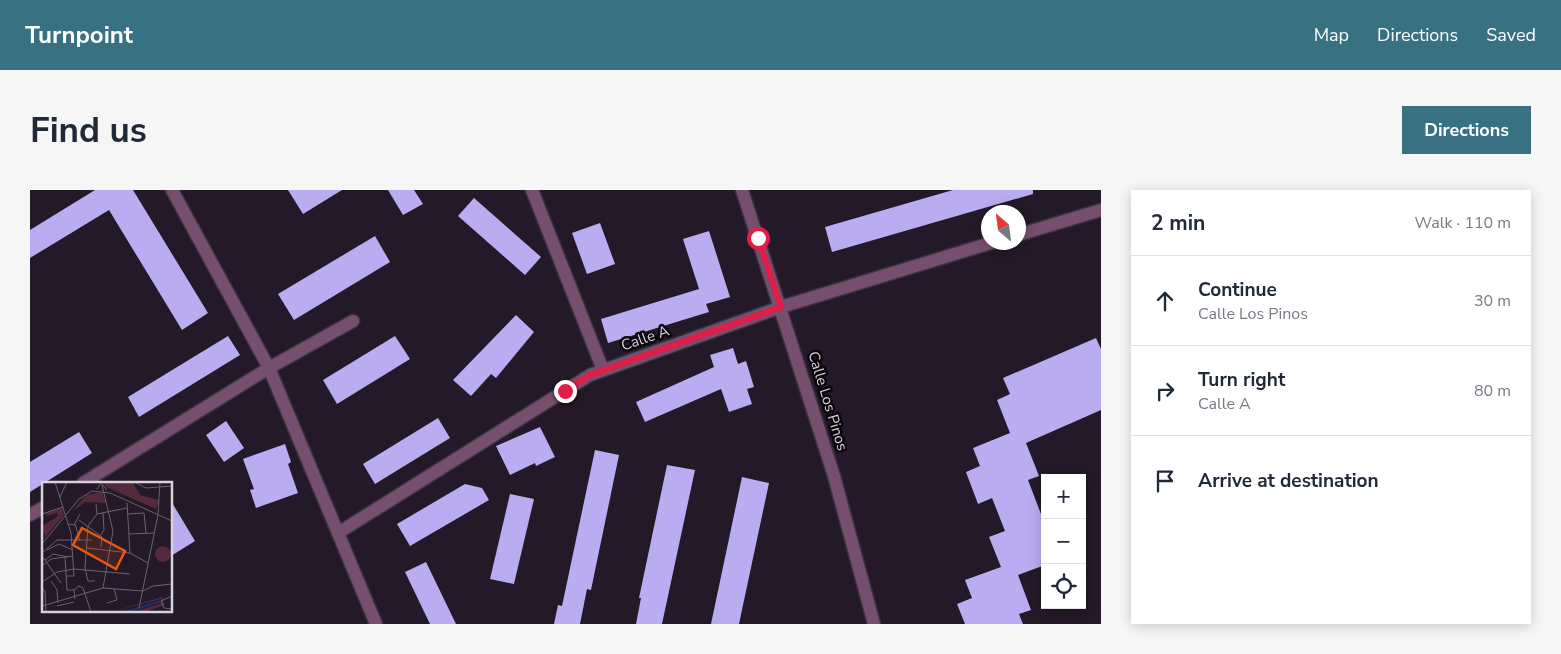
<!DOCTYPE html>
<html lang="en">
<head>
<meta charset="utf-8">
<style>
	body { margin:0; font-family:"Nunito Sans",sans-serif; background:#f6f6f7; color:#1f2937 }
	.controls { position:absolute; right:15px; bottom:15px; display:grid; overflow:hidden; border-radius:0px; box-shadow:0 2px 12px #0003 }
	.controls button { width:45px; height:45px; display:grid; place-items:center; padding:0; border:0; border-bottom:1px solid #e0e1e3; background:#fff; color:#1f2937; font:25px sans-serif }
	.compass { position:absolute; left:951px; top:15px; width:45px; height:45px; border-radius:50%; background:#fff; box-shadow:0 2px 12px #0003; rotate:332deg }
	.stop { position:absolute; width:15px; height:15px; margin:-11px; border:4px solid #e11d48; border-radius:50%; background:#fff }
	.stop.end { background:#e11d48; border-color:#fff; box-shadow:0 1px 5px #0008 }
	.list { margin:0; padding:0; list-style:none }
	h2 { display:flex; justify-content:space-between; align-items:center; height:65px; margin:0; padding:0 20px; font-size:21px }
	h2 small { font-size:16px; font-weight:400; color:#747a83 }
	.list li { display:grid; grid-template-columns:32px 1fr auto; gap:15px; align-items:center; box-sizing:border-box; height:90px; padding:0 20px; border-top:1px solid #e0e1e3 }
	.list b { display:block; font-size:19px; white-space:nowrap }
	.list p { margin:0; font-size:16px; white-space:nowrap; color:#747a83 }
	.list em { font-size:16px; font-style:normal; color:#747a83 }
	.icon { flex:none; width:28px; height:28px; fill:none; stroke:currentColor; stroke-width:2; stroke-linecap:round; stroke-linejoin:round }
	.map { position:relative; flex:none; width:1071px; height:434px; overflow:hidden; border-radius:0px }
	header { display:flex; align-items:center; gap:30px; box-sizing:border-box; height:70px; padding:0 25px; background:#377182; color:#fff }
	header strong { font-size:24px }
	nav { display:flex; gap:28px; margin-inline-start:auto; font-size:18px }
	.intro { display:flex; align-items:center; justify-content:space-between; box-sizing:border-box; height:120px; padding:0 30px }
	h1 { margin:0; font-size:35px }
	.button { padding:12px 22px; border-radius:0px; background:#377182; color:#fff; font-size:18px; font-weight:700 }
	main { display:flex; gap:30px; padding:0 30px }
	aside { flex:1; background:#fff; border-radius:0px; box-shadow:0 2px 12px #0003 }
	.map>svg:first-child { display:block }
	.building { fill:#baacf1 }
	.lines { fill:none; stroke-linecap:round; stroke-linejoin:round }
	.minor-casing { stroke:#3c3341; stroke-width:15 }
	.minor { stroke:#764e6e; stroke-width:12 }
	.route { stroke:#e11d48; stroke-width:6 }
	.labels { text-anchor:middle; stroke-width:5; stroke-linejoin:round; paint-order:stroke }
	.street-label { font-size:15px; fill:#d8d2dc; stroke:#0a060c }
	.inset-river { fill:none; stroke:#232d64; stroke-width:2.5 }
	.inset-road { fill:none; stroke:#6b6370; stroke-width:1 }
	.view { fill:#e8590c; fill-opacity:0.15; stroke:#e8590c; stroke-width:2.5 }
	.inset-edge { fill:none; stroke:#d8d2dc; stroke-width:2.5 }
</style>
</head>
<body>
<header>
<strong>Turnpoint</strong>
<nav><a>Map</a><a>Directions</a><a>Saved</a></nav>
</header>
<div class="intro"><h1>Find us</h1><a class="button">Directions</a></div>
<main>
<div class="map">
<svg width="1071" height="434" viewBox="0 0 1071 434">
	<rect width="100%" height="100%" fill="#231928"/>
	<!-- building -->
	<g class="building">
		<path d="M65,0H103L178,123L152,140L79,20L0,68V40Z"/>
		<path d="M258,0H312L273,24Z"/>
		<path d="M358,0H384L393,14L373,25Z"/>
		<path d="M923,0H1003V4L802,62L795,37Z"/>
		<path d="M444,8L511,67L495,85L428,26Z"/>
		<path d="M570,33L585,74L557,84L542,43Z"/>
		<path d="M679,41L700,107L676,114L679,122L578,153L571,129L669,99L653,49Z"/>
		<path d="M345,46L360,72L264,130L248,104Z"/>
		<path d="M486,125L504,142L466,188L461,184L441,206L423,190Z"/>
		<path d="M198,146L210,165L109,227L98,207Z"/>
		<path d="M365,146L380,169L307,214L293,190Z"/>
		<path d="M1066,148L1071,159V220L996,253L1009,286L998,290L1011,324L1015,322V375L988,385L1001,420L989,424L993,434H935L927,414L942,408L935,390L971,377L959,347L975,341L962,308L948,314L936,282L950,276L943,258L980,243L967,210L980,204L973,188Z"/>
		<path d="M703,158L708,174L716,171L724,197L717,199L722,214L699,222L691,199L615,232L606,212L684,177L680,165Z"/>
		<path d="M408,228L420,248L345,294L333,274Z"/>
		<path d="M196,231L214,258L194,272L176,245Z"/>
		<path d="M510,237L525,267L506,276L505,273L480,285L466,256Z"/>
		<path d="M49,242L62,263L0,302V272Z"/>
		<path d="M255,254L261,272L258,274L268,303L226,318L220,300L224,299L213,269Z"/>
		<path d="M565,260L589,265L561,400L557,399L550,434H524L528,415L532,416Z"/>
		<path d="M637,275L665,280L632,434H606L611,408H609Z"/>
		<path d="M712,287L739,293L709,434H681Z"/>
		<path d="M435,294L452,298L459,310L380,356L367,334Z"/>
		<path d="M480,304L504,309L484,394L460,389Z"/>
		<path d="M141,311L165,351L141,366Z"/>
		<path d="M396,372L426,434H400L375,382Z"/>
	</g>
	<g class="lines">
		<defs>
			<g id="minor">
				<path d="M142,0L239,178L346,434"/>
				<path d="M502,0L573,180"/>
				<path d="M712,0L804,286L844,434"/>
				<path d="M988,45L1071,20"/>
				<path d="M53,293L239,178L323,131"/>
				<path d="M0,325L14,317"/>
				<path d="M308,343L560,185L751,117L964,52"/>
			</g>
		</defs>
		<!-- minor casing -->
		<use href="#minor" class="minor-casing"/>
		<!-- minor -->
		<use href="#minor" class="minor"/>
	</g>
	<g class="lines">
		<!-- route -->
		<path class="route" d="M535,201L560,185L751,117L728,48"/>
	</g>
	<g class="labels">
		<!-- street labels -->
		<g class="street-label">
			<text transform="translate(615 148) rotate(-19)" y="5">Calle A</text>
			<text transform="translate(798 211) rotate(73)" y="5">Calle Los Pinos</text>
		</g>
	</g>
	<!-- overview -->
	<g transform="translate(12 292)">
		<rect width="130" height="130" fill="#231928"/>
		<path d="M61,0L91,1L98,13L117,18L114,27L64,5ZM60,10L64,21L43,20L30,30L44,13ZM20,26L22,33L0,59L3,54L0,44L16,34L15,31L5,34L4,31ZM113 72a8 8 0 1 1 16 0a8 8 0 1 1-16 0ZM120,115L123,123L102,130H92L120,121L119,117L69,130Z" fill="#54293b"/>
		<path class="inset-river" d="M84,130L119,119"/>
		<path class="inset-road" d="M13,0L29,51L32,94H24M92,0L104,6L130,4M60,3L71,49L61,106M55,7L59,1L65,8M18,15L25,0M85,21L88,71M0,32L21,25M55,32L85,26M85,32L102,31L104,51M116,32L118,0M37,38L60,55L59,65M27,42L32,43L38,32M33,42L38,59M87,52L112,51M58,54L62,48L61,31M0,62L37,17L50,9L68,11L130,39M45,66L88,71L106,81M5,68L17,62L31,68M0,71L15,58H50M0,74L19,101M23,75L25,108H32M3,78L11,72L26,75M0,84L9,77L31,74M9,99L15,108L16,121M53,99H46L43,86L46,44L55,32L54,22M0,100L15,90L32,87L88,92M0,107L3,109L4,130M130,114L119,119L122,126L130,127M33,117L32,108L37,104L41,106L49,130M65,121L75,118L72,106M0,124L61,106L101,109L111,104L130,102M15,124L32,120M97,126L116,33"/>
		<path class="view" d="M40,46L83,69L74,87L31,63Z"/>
		<rect width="130" height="130" class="inset-edge"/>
	</g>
</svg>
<div class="controls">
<button>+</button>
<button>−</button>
<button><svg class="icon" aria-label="locate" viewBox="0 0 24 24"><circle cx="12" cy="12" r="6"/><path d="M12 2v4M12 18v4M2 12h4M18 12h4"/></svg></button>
</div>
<svg class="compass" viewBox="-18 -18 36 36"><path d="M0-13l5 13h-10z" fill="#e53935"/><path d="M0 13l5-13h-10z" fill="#747a83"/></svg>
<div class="stop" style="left:728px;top:48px"></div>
<div class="stop end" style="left:535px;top:201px"></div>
</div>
<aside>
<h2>2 min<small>Walk · 110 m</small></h2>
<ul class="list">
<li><svg class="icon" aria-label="ahead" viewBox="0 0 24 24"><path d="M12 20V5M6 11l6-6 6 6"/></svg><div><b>Continue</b><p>Calle Los Pinos</p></div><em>30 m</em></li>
<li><svg class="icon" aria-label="right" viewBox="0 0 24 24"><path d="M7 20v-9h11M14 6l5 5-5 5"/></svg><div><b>Turn right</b><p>Calle A</p></div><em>80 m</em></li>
<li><svg class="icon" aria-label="arrive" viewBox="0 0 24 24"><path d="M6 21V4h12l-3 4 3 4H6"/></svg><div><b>Arrive at destination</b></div></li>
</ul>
</aside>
</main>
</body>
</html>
